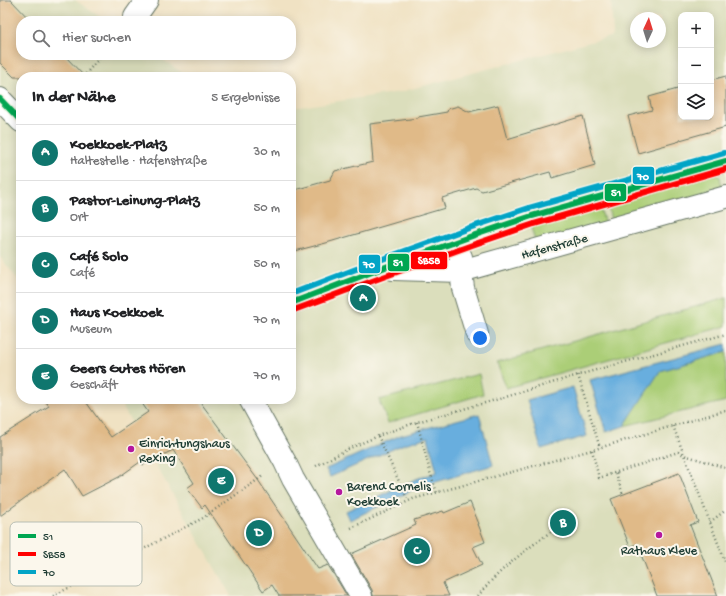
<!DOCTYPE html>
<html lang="de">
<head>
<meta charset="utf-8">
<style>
	body { margin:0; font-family:"Gochi Hand",sans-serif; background:#f6f6f6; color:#202124 }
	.controls { position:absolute; right:12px; top:12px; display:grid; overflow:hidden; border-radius:8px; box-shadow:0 2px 10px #0003 }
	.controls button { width:36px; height:36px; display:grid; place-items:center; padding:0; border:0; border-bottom:1px solid #e0e0e0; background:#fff; color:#202124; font:20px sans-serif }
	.compass { position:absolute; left:630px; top:12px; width:36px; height:36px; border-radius:50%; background:#fff; box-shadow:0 2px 10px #0003; rotate:4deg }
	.you { position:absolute; left:480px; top:338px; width:14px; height:14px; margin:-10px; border:3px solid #fff; border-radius:50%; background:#1a73e8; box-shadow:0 0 0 6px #1a73e833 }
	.badge { display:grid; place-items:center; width:26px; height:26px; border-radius:50%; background:#0f766e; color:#fff; font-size:13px; font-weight:700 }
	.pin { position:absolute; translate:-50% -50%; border:2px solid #fff; box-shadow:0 1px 4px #0006 }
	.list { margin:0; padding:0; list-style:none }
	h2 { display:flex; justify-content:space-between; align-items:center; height:52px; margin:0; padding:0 16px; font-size:17px }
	h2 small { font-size:13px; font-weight:400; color:#757577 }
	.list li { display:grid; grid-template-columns:26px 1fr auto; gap:12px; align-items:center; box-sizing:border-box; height:56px; padding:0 16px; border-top:1px solid #e0e0e0 }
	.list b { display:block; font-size:15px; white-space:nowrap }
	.list p { margin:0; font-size:13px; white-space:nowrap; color:#757577 }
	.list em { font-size:13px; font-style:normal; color:#757577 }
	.icon { flex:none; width:22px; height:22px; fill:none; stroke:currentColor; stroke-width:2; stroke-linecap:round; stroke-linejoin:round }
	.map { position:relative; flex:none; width:726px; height:596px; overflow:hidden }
	.search { position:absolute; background:#fff; box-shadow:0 2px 10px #0003; left:16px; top:16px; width:280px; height:44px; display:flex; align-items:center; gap:10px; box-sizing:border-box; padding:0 14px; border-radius:16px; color:#757577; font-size:15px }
	.panel { position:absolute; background:#fff; box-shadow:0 2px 10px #0003; left:16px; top:72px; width:280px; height:332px; border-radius:16px }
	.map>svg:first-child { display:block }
	.built { fill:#dbdebc; fill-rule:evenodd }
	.green { fill:#abce77; stroke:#658656 }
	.water { fill:#68aede; stroke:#447689 }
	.building { fill:#e0ba88 }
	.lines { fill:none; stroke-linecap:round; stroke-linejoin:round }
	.minor-casing { stroke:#687766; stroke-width:24 }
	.path { stroke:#687766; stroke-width:2.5; stroke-dasharray:1 3; stroke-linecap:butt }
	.minor { stroke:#fff; stroke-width:22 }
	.bus-1-casing { stroke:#fbf7ec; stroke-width:9 }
	.bus-2-casing { stroke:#fbf7ec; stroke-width:9 }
	.bus-3-casing { stroke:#fbf7ec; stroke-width:9 }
	.bus-1 { stroke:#00a651; stroke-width:6 }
	.bus-2 { stroke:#f00; stroke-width:6 }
	.bus-3 { stroke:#02a4c6; stroke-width:6 }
	.poi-dot { fill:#b5179e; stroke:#fbf7ec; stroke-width:1.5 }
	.labels { text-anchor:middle; stroke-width:4; stroke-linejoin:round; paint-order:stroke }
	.street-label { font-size:13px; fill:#1f3d34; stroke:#fbf7ec }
	.poi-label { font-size:13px; fill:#1f3d34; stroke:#fbf7ec; text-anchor:start }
	.key { fill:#fbf7ec; stroke:#b9bfb5; stroke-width:1 }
	.key-label { font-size:11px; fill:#1f3d34 }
	.line-badge { stroke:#fbf7ec; stroke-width:1.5 }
	.badge-label { font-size:11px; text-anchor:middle; font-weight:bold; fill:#fff }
</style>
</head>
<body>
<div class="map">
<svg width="726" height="596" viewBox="0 0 726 596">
	<rect width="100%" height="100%" fill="#fbf7ec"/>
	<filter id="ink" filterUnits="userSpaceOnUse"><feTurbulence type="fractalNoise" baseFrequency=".025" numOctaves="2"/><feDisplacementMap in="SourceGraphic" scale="8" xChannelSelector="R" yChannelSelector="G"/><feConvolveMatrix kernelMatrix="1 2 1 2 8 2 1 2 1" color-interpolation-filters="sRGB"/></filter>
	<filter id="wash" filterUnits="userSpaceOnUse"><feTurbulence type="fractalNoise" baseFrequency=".012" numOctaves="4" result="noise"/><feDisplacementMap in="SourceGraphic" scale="16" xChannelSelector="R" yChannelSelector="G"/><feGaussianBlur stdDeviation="0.9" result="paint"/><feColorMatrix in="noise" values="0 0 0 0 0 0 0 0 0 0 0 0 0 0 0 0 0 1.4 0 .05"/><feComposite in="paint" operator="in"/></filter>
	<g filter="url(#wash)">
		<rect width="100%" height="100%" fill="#f0e2c3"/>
		<!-- built -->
		<g class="built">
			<path d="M0,0H75L106,21H21V55H156L187,76L190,77H21V283L0,257Z"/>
			<path d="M611,0H726V596H231L118,399H291V108H293L400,92L613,36ZM681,15H711V117H681ZM636,18H660V42H636Z"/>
		</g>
		<!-- green -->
		<g class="green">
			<path d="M710,172L720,177L723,192L612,222L606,202Z"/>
			<path d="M599,204L605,224L536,244L530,224Z"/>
			<path d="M726,298V326L506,388L497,363Z"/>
			<path d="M726,352V401L624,426L660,371Z"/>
			<path d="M479,374L483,394L388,423L379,400Z"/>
		</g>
		<!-- water -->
		<g class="water">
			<path d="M726,344V352L660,371L624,426L606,432L590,380Z"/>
			<path d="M573,387L587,436L541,449L527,400Z"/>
			<path d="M479,414L493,465L419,487L350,520L346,511L416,479L437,472L428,437L404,444L330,477L326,469L401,435Z"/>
		</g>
		<g id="blocks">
			<!-- building -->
			<g class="building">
				<path d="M0,0H11L31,21H21V55H64L85,77H14L0,63Z"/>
				<path d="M726,76V127L680,140V141L638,153L628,116L652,110L649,97L681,88V117H711V80Z"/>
				<path d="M498,105L507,139L583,116L595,165L552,178L550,172L482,191L476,188L442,198L445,208L326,243L291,252V191L330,180L335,171L373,162L370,124L418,118V117L447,112L448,109L458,106L469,112Z"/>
				<path d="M44,399H84L111,437L148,412L139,399H198L258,480L318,569L328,565L347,596H279L272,585L263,591L205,505L202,508L187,488L194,483L173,450L143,465L140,462L119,477L82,496L65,469L0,516V437L49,406Z"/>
				<path d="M679,473L698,522L690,525L718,596H657L637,544L630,547L611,499Z"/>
				<path d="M470,502L479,524H478L485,542L473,547L482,565L443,583L449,596H373L372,590L351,554L416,525L414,520L443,511L444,513Z"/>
			</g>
		</g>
	</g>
	<g filter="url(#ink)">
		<use href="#blocks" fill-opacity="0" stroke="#687766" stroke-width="1"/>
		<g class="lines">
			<defs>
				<g id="minor">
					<path d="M135,17L147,0"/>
					<path d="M0,99L21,121"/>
					<path d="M461,257V271L463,288L477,334"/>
					<path d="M393,269L461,271L726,197"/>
					<path d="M291,303L380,269L472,236L532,216L726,161"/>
					<path d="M250,399L285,462L293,479L361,596"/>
				</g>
			</defs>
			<!-- minor casing -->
			<use href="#minor" class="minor-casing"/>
			<!-- path -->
			<g class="path">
				<path d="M83,77L102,55"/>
				<path d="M578,375L600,448"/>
				<path d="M417,422L430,472L437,493"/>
				<path d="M673,426L726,564"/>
				<path d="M378,436L408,501"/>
				<path d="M592,450L599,478L678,452L684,455L726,468"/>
				<path d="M316,466L350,448L383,434L417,422L499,399L578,375L726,334"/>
				<path d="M616,473L623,495"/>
				<path d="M710,522L726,510"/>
				<path d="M351,528L413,499L592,450L726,410"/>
				<path d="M53,596L203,518L263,476"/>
				<path d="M478,596C500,568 529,548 557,527"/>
			</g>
			<!-- minor -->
			<use href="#minor" class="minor"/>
			<defs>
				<g id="bus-1">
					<path d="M0,99L21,121"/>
					<path d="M291,303L380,269L472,236L532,216L726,161"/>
				</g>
				<path id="bus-2" d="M294,310L383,277L475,244L534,224L726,169"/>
				<path id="bus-3" d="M291,294L377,261L469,228L529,208L724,153"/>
			</defs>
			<!-- bus-1 casing -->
			<use href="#bus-1" class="bus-1-casing"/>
			<!-- bus-2 casing -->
			<use href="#bus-2" class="bus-2-casing"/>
			<!-- bus-3 casing -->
			<use href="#bus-3" class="bus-3-casing"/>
			<!-- bus-1 -->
			<use href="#bus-1" class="bus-1"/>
			<!-- bus-2 -->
			<use href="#bus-2" class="bus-2"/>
			<!-- bus-3 -->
			<use href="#bus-3" class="bus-3"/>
		</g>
	</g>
	<!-- markers -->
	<g class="poi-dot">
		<circle cx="131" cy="449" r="4"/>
		<circle cx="339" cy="492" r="4"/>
		<circle cx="659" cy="535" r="4"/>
	</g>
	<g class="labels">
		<!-- street labels -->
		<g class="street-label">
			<text transform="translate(554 245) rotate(-15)" y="5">Hafenstraße</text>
		</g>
		<!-- poi labels -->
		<g class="poi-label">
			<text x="139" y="447">Einrichtungshaus<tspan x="139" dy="15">Rexing</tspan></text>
			<text x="347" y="490">Barend Cornelis<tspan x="347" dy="15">Koekkoek</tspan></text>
			<text x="659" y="554" text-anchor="middle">Rathaus Kleve</text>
		</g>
	</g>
	<!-- legend -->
	<rect x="10" y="522" width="132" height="64" rx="6" class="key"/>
	<rect x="18" y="534" width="18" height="4" fill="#00a651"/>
	<rect x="18" y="552" width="18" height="4" fill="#f00"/>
	<rect x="18" y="570" width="18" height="4" fill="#02a4c6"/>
	<g class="key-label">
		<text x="43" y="540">51</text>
		<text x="43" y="558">SB58</text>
		<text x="43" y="576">70</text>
	</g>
	<g class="line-badge">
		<rect x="632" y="166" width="23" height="19" rx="4" fill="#02a4c6"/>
		<rect x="604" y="183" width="23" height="19" rx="4" fill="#00a651"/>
		<rect x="410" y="251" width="38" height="19" rx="4" fill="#f00"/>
		<rect x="387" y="253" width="23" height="19" rx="4" fill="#00a651"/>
		<rect x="358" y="254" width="23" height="20" rx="4" fill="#02a4c6"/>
	</g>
	<g class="badge-label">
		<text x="643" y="180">70</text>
		<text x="616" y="196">51</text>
		<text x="429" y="264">SB58</text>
		<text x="398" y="266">51</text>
		<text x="369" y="268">70</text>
	</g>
</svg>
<div class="controls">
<button>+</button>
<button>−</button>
<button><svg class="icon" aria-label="layers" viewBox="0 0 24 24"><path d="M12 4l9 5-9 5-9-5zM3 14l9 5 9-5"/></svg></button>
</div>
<svg class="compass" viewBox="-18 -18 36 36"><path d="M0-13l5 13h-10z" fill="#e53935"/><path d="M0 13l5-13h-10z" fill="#757577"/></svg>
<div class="you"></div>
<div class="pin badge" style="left:363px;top:298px">A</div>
<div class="pin badge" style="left:563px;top:523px">B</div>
<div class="pin badge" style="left:417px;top:551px">C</div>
<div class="pin badge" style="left:259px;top:533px">D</div>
<div class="pin badge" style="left:221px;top:481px">E</div>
<div class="search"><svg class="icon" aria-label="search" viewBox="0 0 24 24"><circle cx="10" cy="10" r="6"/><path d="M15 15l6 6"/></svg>Hier suchen</div>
<section class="panel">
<h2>In der Nähe<small>5 Ergebnisse</small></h2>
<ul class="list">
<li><span class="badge">A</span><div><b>Koekkoek-Platz</b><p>Haltestelle · Hafenstraße</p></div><em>30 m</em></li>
<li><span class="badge">B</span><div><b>Pastor-Leinung-Platz</b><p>Ort</p></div><em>50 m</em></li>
<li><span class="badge">C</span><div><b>Café Solo</b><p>Café</p></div><em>50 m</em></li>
<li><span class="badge">D</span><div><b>Haus Koekkoek</b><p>Museum</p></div><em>70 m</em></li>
<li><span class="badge">E</span><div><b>Geers Gutes Hören</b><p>Geschäft</p></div><em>70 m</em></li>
</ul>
</section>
</div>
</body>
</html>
